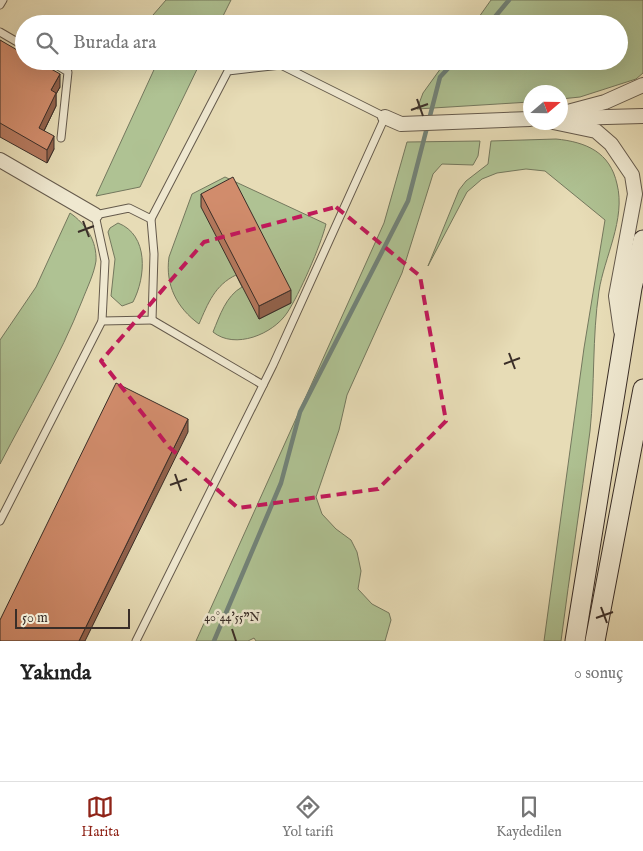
<!DOCTYPE html>
<html lang="tr">
<head>
<meta charset="utf-8">
<style>
	body { margin:0; font-family:"IM FELL English",serif; background:#f6f6f6; color:#222 }
	.compass { position:absolute; left:523px; top:85px; width:45px; height:45px; border-radius:50%; background:#fff; box-shadow:0 5px 20px #0002; rotate:70deg }
	.scale { position:absolute; left:15px; bottom:12px; width:115px; box-sizing:border-box; padding-left:5px; border:2px solid #3a2e28; border-top:0; font-size:14px; line-height:18px; white-space:nowrap; color:#3a2e28; -webkit-text-stroke:4px #efe8d0; paint-order:stroke }
	.list { margin:0; padding:0; list-style:none }
	h2 { display:flex; justify-content:space-between; align-items:center; height:65px; margin:0; padding:0 20px; font-size:21px }
	h2 small { font-size:16px; font-weight:400; color:#767676 }
	.icon { flex:none; width:28px; height:28px; fill:none; stroke:currentColor; stroke-width:2; stroke-linecap:round; stroke-linejoin:round }
	.map { position:relative; flex:none; width:643px; height:641px; overflow:hidden }
	.search { position:absolute; background:#fff; box-shadow:0 5px 20px #0002; left:15px; right:15px; top:15px; height:55px; display:flex; align-items:center; gap:12px; box-sizing:border-box; padding:0 18px; border-radius:28px; color:#767676; font-size:19px }
	.sheet { height:140px; background:#fff }
	nav { display:flex; justify-content:space-around; align-items:center; box-sizing:border-box; height:70px; border-top:1px solid #e0e0e0; background:#fff; font-size:14px; color:#767676 }
	nav a { display:grid; justify-items:center; gap:2px }
	nav .on { color:#8f2418 }
	.map>svg:first-child { display:block }
	.green { fill:#afc293; stroke:#74785e }
	.lines { fill:none; stroke-linecap:round; stroke-linejoin:round }
	.stream { stroke:#728379; stroke-width:4.5 }
	.lane-casing { stroke:#655a4c; stroke-width:9 }
	.street-casing { stroke:#655a4c; stroke-width:16 }
	.secondary-casing { stroke:#3a2e28; stroke-width:21 }
	.lane { stroke:#efe8d0; stroke-width:7 }
	.street { stroke:#efe8d0; stroke-width:14 }
	.secondary { stroke:#efe8d0; stroke-width:19 }
	.wall { fill:#b4785d; stroke:#3a2e28 }
	.shaded-wall { fill:#92624c; stroke:#3a2e28 }
	.building { fill:#d18c6c; stroke:#3a2e28 }
	.marked { fill:none; stroke:#c2185b; stroke-width:4; stroke-dasharray:10 6; stroke-linejoin:round }
	.ticks { fill:none; stroke:#3a2e28; stroke-width:2 }
	.ticks-label { font-size:12px; text-anchor:middle; fill:#3a2e28; stroke:#efe8d0; stroke-width:5; stroke-linejoin:round; paint-order:stroke }
</style>
</head>
<body>
<div class="map">
<svg width="643" height="641" viewBox="0 0 643 641">
	<rect width="100%" height="100%" fill="#e7dcb6"/>
	<filter id="stains"><feTurbulence type="fractalNoise" baseFrequency=".004" numOctaves="4"/><feColorMatrix values="0 0 0 0 .2 0 0 0 0 .09 0 0 0 0 .02 0 0 0 .5 -.17"/></filter>
	<radialGradient id="worn" r=".72"><stop offset=".6" stop-color="#630" stop-opacity="0"/><stop offset="1" stop-color="#630" stop-opacity=".3"/></radialGradient>
	<!-- green -->
	<g class="green">
		<path d="M166,0H231L219,24H171L153,15Z"/>
		<path d="M491,0H643V73L636,79L580,97L561,99L560,92H530V102L417,109L423,93L446,61H619V24H474Z"/>
		<path d="M158,61H201L140,187L96,196Z"/>
		<path d="M556,139C586,142 610,152 617,184C626,219 604,258 599,291C592,337 595,385 590,431C581,501 570,571 561,641H544L584,348L605,220L545,171L526,169L497,173L482,179L467,192L428,266L459,190L466,181L488,164L491,141Z"/>
		<path d="M480,141L478,156L473,165L442,164L433,174L402,273L347,395L339,430L316,497L322,514L336,529L351,540L357,552L361,571L358,589L372,604L389,613L391,620L385,641H256L254,638L248,641H196L384,223L407,142Z"/>
		<path d="M225,177L326,224C321,245 299,295 287,313C273,334 235,350 213,332C220,315 226,296 242,287L236,275C215,285 208,303 199,324C177,308 165,285 169,257L192,194Z"/>
		<path d="M70,213C86,224 97,241 96,261C94,274 87,288 82,301C60,357 28,410 0,464V340L36,287Z"/>
		<path d="M118,223C149,235 146,277 133,302L122,306L111,296L115,259L108,232L110,228Z"/>
	</g>
	<g class="lines">
		<!-- stream -->
		<g class="stream">
			<path d="M489,24L509,0"/>
			<path d="M214,641L281,483L300,412L408,201L440,77L455,61"/>
		</g>
		<defs>
			<g id="lane">
				<path d="M0,5L3,0"/>
				<path d="M0,32L24,46"/>
				<path d="M50,61L68,72L61,138"/>
				<path d="M152,320L263,385"/>
				<path d="M102,321L152,320L154,254L151,219"/>
				<path d="M0,521L102,321L105,261L95,215L129,208L151,219L228,71L281,65L385,117L273,365L136,641"/>
			</g>
			<g id="street">
				<path d="M560,114L605,102L643,85"/>
				<path d="M385,117L401,124L530,119"/>
				<path d="M571,118L643,116"/>
				<path d="M553,122L596,131L611,144L632,175L635,194L616,296L621,331"/>
				<path d="M0,160L95,215"/>
			</g>
			<g id="secondary">
				<path d="M575,641L632,288L643,240"/>
				<path d="M595,641L643,389"/>
			</g>
		</defs>
		<!-- lane casing -->
		<use href="#lane" class="lane-casing"/>
		<!-- street casing -->
		<use href="#street" class="street-casing"/>
		<!-- secondary casing -->
		<use href="#secondary" class="secondary-casing"/>
		<!-- lane -->
		<use href="#lane" class="lane"/>
		<!-- street -->
		<use href="#street" class="street"/>
		<!-- secondary -->
		<use href="#secondary" class="secondary"/>
	</g>
	<!-- wall -->
	<g class="wall">
		<path d="M0,40L60,87L56,94V106L44,131L54,149L47,163L0,137Z"/>
		<path d="M201,194L291,303L259,319L201,207Z"/>
	</g>
	<!-- shaded-wall -->
	<g class="shaded-wall">
		<path d="M60,74V87L56,94V106L39,141V128L51,90Z"/>
		<path d="M54,136V149L47,163V150Z"/>
		<path d="M291,290V303L259,319V306Z"/>
		<path d="M188,419V432L85,641H79Z"/>
	</g>
	<!-- building -->
	<g class="building">
		<path d="M0,40L24,54V61H37L60,74L51,90L56,93L39,128L54,136L47,150L0,123Z"/>
		<path d="M233,177L291,290L259,306L201,194Z"/>
		<path d="M116,383L188,419L79,641H0V620Z"/>
	</g>
	<!-- marked area -->
	<path class="marked" d="M336,207L420,276L446,421L378,489L238,508L169,447L101,361L204,242Z"/>
	<!-- ticks -->
	<path class="ticks" d="M417,99L423,116M411,110L428,104M83,221L89,237M78,232L94,226M509,353L515,369M504,364L520,358M175,474L181,491M170,485L187,479M601,607L607,623M596,618L613,612M232,629L236,641"/>
	<g class="ticks-label">
		<text x="232" y="621">40°44'55"N</text>
	</g>
	<rect width="100%" height="100%" filter="url(#stains)"/>
	<rect width="100%" height="100%" fill="url(#worn)"/>
</svg>
<svg class="compass" viewBox="-18 -18 36 36"><path d="M0-13l5 13h-10z" fill="#e53935"/><path d="M0 13l5-13h-10z" fill="#767676"/></svg>
<div class="scale">50 m</div>
<div class="search"><svg class="icon" aria-label="search" viewBox="0 0 24 24"><circle cx="10" cy="10" r="6"/><path d="M15 15l6 6"/></svg>Burada ara</div>
</div>
<section class="sheet">
<h2>Yakında<small>0 sonuç</small></h2>
<ul class="list">
</ul>
</section>
<nav>
<a class="on"><svg class="icon" aria-label="map" viewBox="0 0 24 24"><path d="M3 6l6-2 6 2 6-2v14l-6 2-6-2-6 2zM9 4v14M15 6v14"/></svg>Harita</a>
<a><svg class="icon" aria-label="directions" viewBox="0 0 24 24"><path d="M12 3l9 9-9 9-9-9zM9 14v-3h6M13 9l2 2-2 2"/></svg>Yol tarifi</a>
<a><svg class="icon" aria-label="saved" viewBox="0 0 24 24"><path d="M7 4h10v16l-5-4-5 4z"/></svg>Kaydedilen</a>
</nav>
</body>
</html>
